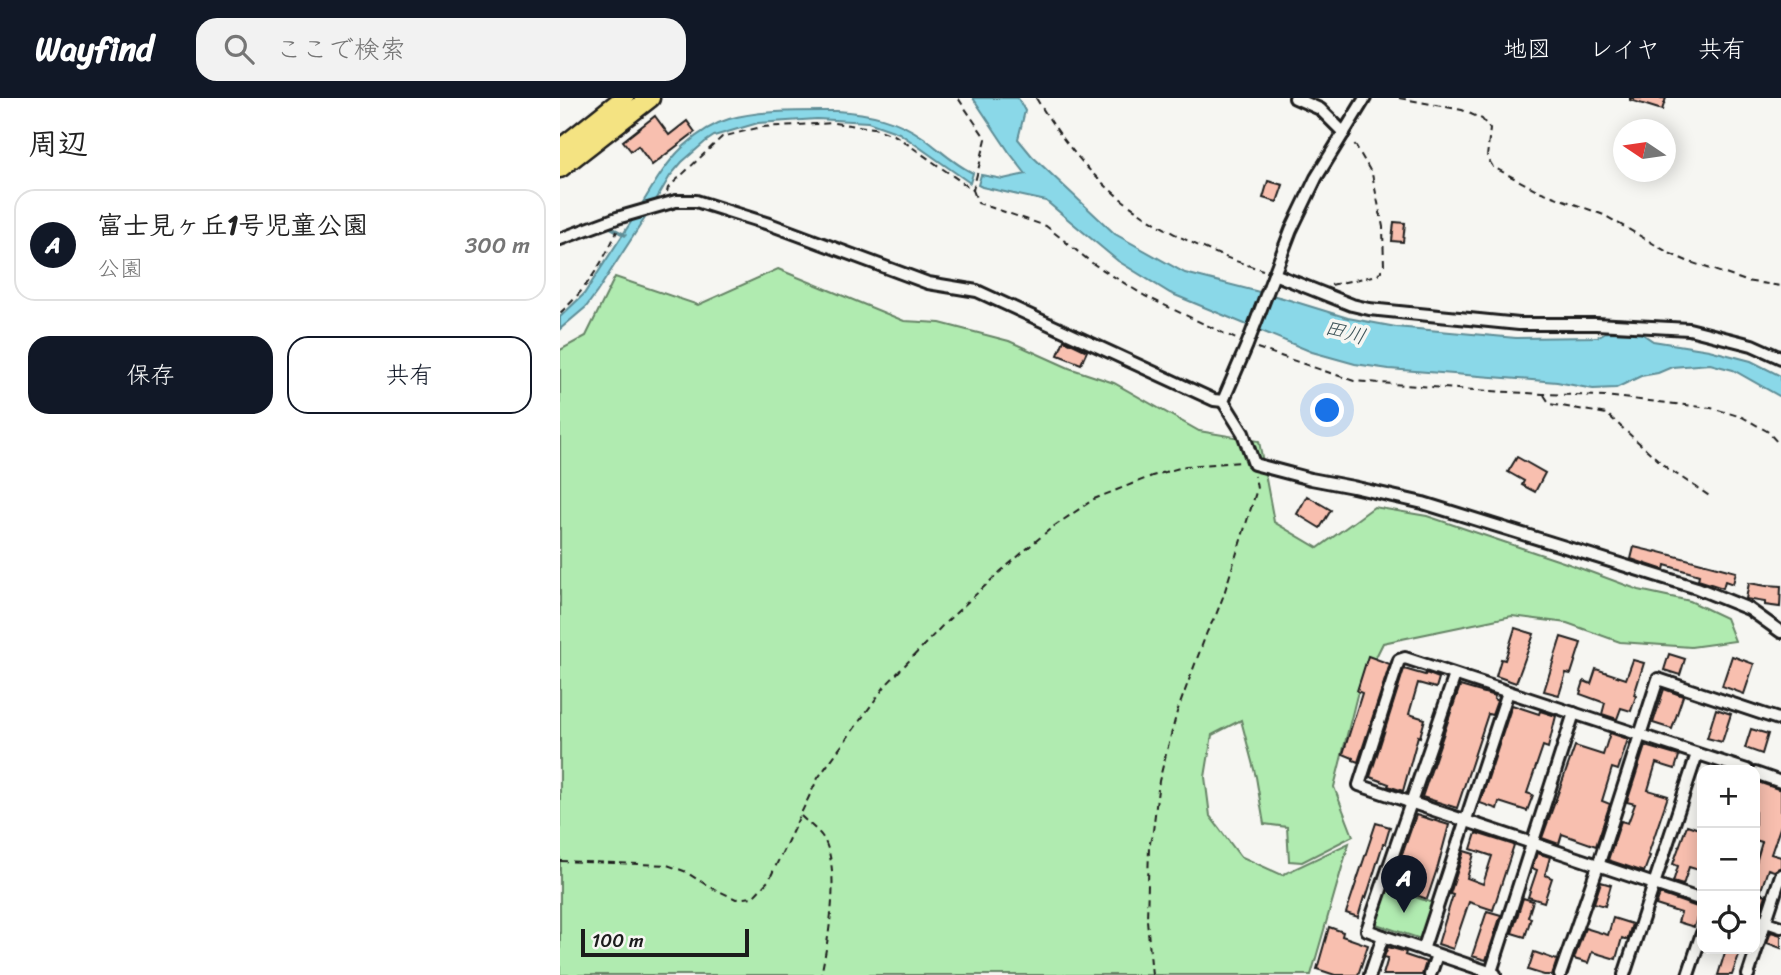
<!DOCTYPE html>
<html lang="ja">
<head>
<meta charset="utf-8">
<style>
	body { margin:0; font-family:Sriracha,"Klee One",sans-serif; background:#f2f2f2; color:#222 }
	.controls { position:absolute; right:21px; bottom:21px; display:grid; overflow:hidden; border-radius:14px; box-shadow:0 4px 18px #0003 }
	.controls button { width:63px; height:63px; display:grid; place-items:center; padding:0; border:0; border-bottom:2px solid #e0e0e0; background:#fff; color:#222; font:35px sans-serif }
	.compass { position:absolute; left:1053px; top:21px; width:63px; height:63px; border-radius:50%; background:#fff; box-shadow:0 4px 18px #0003; rotate:283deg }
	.scale { position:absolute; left:21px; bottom:18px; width:168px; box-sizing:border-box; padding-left:7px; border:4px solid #1c1c1c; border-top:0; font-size:19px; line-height:24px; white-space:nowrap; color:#1c1c1c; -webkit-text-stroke:5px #f6f6f2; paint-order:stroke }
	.you { position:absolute; left:768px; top:313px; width:24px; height:24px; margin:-18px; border:5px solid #fff; border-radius:50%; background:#1a73e8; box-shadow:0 0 0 10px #1a73e833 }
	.badge { display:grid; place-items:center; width:46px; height:46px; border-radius:50%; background:#111827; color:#fff; font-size:23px; font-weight:700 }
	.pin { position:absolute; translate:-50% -58px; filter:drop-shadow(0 2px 4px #0008) }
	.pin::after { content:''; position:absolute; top:37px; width:24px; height:21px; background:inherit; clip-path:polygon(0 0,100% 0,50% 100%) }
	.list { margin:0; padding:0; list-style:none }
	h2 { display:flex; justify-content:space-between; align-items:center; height:91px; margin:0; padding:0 28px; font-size:30px }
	h2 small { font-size:23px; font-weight:400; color:#767676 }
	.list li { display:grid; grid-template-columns:46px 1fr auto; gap:21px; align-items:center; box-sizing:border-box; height:112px; margin:0 14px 14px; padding:0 14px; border:2px solid #e0e0e0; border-radius:21px }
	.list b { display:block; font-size:26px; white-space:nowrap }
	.list p { margin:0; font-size:23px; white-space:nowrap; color:#767676 }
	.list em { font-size:23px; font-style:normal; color:#767676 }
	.actions { display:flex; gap:14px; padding:21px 28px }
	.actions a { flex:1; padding:16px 0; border:2px solid #111827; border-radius:21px; text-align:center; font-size:24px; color:#111827 }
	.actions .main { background:#111827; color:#fff }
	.icon { flex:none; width:38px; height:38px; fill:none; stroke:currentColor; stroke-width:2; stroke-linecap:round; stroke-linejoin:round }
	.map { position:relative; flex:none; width:1221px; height:877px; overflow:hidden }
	header { display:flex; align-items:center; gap:42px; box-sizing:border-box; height:98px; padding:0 35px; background:#111827; color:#fff }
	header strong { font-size:33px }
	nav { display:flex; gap:38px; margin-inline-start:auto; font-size:24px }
	.search { width:490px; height:63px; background:#f2f2f2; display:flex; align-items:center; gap:18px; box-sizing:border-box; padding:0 24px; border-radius:21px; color:#767676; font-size:26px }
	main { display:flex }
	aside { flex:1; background:#fff }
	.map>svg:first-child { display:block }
	.green { fill:#b0ebb0; stroke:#668466; stroke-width:2 }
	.water { fill:#8ad8e8; stroke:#5e8d96; stroke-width:2 }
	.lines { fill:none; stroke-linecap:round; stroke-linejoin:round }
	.stream { stroke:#5e8d96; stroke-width:3.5 }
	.building { fill:#f8bfaf; stroke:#1c1c1c; stroke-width:2 }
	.minor-casing { stroke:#1c1c1c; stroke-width:16 }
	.trunk-casing { stroke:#1c1c1c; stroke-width:23 }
	.path { stroke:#1c1c1c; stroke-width:2; stroke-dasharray:7 5; stroke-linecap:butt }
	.minor { stroke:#f6f6f2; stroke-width:10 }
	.trunk { stroke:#f4e382; stroke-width:18 }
	.labels { text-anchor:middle; stroke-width:7; stroke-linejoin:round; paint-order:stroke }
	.water-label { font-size:21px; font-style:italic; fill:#3d5459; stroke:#f6f6f2 }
</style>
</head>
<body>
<header>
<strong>Wayfind</strong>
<div class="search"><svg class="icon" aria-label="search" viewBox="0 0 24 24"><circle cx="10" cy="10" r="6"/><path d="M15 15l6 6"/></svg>ここで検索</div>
<nav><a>地図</a><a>レイヤ</a><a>共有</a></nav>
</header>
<main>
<aside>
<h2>周辺<small></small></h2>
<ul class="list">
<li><span class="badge">A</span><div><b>富士見ヶ丘1号児童公園</b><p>公園</p></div><em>300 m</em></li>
</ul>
<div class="actions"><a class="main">保存</a><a>共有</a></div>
</aside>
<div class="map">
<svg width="1221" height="877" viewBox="0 0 1221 877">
	<rect width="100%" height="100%" fill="#f6f6f2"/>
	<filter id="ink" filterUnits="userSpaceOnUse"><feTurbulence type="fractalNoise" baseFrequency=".0143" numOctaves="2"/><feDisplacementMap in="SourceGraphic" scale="14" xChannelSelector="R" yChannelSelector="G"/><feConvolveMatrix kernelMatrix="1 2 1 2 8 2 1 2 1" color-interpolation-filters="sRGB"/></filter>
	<g filter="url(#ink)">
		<!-- green -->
		<g class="green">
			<path d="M218,171L344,223L380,225L449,243L509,270L554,285L639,333L699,343L714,424L758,450L814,409L867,418L1006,465L1079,492L1130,503L1166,520L1175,543L1131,549L1060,544L1007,525L952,518L823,545L797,597L774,689L793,738L742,764L729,763L727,729L704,726L696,679L681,622L652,637L645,679L650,718L680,758L722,777L789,745L751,877H0V252L26,238L55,179L138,207Z"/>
			<path d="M828,790L873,805L861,841L816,826Z"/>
		</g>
		<!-- water -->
		<g class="water">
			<path d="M413,0H458L465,13L458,41L472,58L555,136L625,175L723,200L788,220L836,229L956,240L1037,239L1046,234L1081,235L1093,243L1149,252L1191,263L1221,278V299L1173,272L1150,266L1112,269L1098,275L1081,278L1056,290L1033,291L997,284L829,271L795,266L752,254L610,195L558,163L486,103L422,89L418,87L421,77L443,81L466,76L449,54Z"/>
			<path d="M276,13C309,15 337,21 364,40C380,52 394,66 413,75L410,85L339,35L308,24L257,21L198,25L154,38L145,44L122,64L110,78L96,102L82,106C94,86 106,65 123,49C136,37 152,26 169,21C198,12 245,13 276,13Z"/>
			<path d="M87,117L37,194L26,209L0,231V219L24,196L73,121Z"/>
		</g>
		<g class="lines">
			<!-- stream -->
			<path class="stream" d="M48,128L65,137"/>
		</g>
		<!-- building -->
		<g class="building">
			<path d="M1070,0H1106L1102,12L1070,2Z"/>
			<path d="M95,18L109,37L127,23L135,34L92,67L78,48L71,53L63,43Z"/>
			<path d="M708,83L723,87L717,104L703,100Z"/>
			<path d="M834,124L845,125L843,144L832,143Z"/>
			<path d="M504,242L527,253L521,266L498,257Z"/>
			<path d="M957,359L985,375L975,394L962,387L964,383L948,374Z"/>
			<path d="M747,398L771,412L760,430L737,416Z"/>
			<path d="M1074,449L1095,454L1096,453L1176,474L1173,486L1165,483L1163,490L1138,482L1139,477L1105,467L1104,472L1071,461Z"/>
			<path d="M1189,485L1207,488V487L1221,488L1220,509L1205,507V504L1186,501Z"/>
			<path d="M955,530L974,536L956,585L936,578L941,561L945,562Z"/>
			<path d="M1001,539L1021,545L1011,576L1006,575L999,597L984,593Z"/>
			<path d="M1109,556L1125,561L1120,577L1104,572Z"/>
			<path d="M808,558L830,566L798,664L793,662V660L783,656L802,595L797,593Z"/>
			<path d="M1172,558L1194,566L1184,596L1162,588Z"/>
			<path d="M1073,562L1084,565L1074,597L1076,598L1071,613L1061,610L1057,621L1042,616L1045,605L1020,596L1024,583L1031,586L1036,571L1066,581Z"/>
			<path d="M844,571L865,577L866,575L879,580L876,590L858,585L849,616L865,621L860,639L858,638L843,693L828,688L829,686L810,679Z"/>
			<path d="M900,588L935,598L934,601L937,603L932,617L928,616L897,710L862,699Z"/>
			<path d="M1104,591L1123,598L1112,631L1093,625Z"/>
			<path d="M952,607L979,616L980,613L996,618L988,650L983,648L967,695L973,697L967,713L939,704L937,711L920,705Z"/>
			<path d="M1156,611L1171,616L1162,644L1147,640Z"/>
			<path d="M1191,631L1208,636L1202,656L1185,650Z"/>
			<path d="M1050,635L1068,641L1058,672L1052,670L1042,703L1050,706L1036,748L1002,736L999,746L982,740L1015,648L1043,657Z"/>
			<path d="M1085,648L1119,658L1115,671L1096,665L1088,692L1108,698L1088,757L1090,758L1084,774L1048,762L1061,723L1068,725L1075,706L1067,704Z"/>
			<path d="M1198,684L1221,692V727L1211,756L1221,759V769L1214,773L1208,771L1200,795L1206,797L1201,812L1195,810V768L1202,744L1195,742V693Z"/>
			<path d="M856,717L889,727L878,768L867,801L831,788Z"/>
			<path d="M816,725L830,729L825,746H823L806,800L804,799L798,819L786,815Z"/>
			<path d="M1127,727L1142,732V773L1129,769L1123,787L1113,784L1118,768L1113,766Z"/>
			<path d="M916,735L954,747L933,812L909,804L893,851L878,846L893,797L890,796L904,753L914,756L907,780L923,786L932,758L911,751Z"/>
			<path d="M977,755L990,759L985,777L992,780L984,804L968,799L977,772L972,770Z"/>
			<path d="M1041,784L1051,787L1045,808L1034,805Z"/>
			<path d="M1100,796L1140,810L1134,829L1118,824L1121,815L1096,807Z"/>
			<path d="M963,800L973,803L968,819L971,820L965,839L952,835Z"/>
			<path d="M927,813L941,817L926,862L912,858Z"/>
			<path d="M1053,820L1072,826L1067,842L1062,840L1056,861L1032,854L1028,865L1014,861L1025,830L1048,837Z"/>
			<path d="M769,829L783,834L782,838L808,847L798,877H775L757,871Z"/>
			<path d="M1211,834L1221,837V850L1207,845Z"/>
			<path d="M828,849L846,854L845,857L866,864L862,877H823L828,860L824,859Z"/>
			<path d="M1166,851H1181L1172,877H1158Z"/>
			<path d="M974,854L997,862L992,877H984L968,872Z"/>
		</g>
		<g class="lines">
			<defs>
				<g id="minor">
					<path d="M735,0L760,11L784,35"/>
					<path d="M805,0L756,80L731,132L687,247L663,303L683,335L694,366L751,381L793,389L863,405L1137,490L1189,511L1221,534"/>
					<path d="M0,141L57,120L116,103H136L212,127L368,185L417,193L654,302L663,303"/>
					<path d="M714,176L792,207L809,211L959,226H1036L1129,231L1192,247L1221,260"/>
					<path d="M1195,675L1221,684"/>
					<path d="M1142,802L799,687L839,562L845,560L1187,672"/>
					<path d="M1195,820L1221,829"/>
					<path d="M823,838L807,832L895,577"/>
					<path d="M863,852L948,594"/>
					<path d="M810,877L823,838L935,876"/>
					<path d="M870,877L877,857"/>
					<path d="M930,877L1014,615"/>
					<path d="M1000,877L1038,768L1098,581L1221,622"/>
					<path d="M1064,877L1137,656"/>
					<path d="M1128,877L1142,835"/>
					<path d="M1188,877L1221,777"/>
				</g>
				<g id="trunk">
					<path d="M0,51L64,0"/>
					<path d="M0,70L90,0"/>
				</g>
			</defs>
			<!-- minor casing -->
			<use href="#minor" class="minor-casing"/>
			<!-- trunk casing -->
			<use href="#trunk" class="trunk-casing"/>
			<!-- path -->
			<g class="path">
				<path d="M476,0C490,23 506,46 524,66C571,119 637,152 703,172"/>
				<path d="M839,0L902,12L922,21L930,31L927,59L933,69L979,93L1044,117L1111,156L1127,163L1186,183L1221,188"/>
				<path d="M413,92L418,105L486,128L532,165L585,198L678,242"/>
				<path d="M107,94L108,90L162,39L201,29L274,25L314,30L336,38L413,92L426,41L398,0"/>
				<path d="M771,187L818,177L824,169L823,129L812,76L796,48L792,43"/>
				<path d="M0,215C25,193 44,163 57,133"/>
				<path d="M697,250L794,283L897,291L983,296L1045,298L1151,310L1182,319L1207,333L1221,348"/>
				<path d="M984,297L990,306L1047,316L1107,370L1151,399"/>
				<path d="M241,718C247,724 255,730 261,737C283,765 268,844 261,877"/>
				<path d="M0,763L107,767L124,773L150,789L176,801L193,799L209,782L258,680L326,587L384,526L441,473L490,431L534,401L592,378L626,368L680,364"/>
				<path d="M592,877L587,822L589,749L593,733L599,683L617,614L647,534L656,517L663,499L697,391L695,378"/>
			</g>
			<!-- minor -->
			<use href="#minor" class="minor"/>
			<!-- trunk -->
			<use href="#trunk" class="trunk"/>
		</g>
	</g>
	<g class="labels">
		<!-- water labels -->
		<g class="water-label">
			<text transform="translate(785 234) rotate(15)" y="7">田川</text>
		</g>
	</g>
</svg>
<div class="controls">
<button>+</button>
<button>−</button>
<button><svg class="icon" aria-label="locate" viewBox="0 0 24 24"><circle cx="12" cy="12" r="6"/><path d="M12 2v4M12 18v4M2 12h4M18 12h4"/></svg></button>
</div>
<svg class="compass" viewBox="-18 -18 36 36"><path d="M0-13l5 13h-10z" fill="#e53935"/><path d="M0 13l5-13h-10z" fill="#767676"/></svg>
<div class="scale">100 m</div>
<div class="you"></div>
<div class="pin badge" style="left:844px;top:815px">A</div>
</div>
</main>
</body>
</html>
